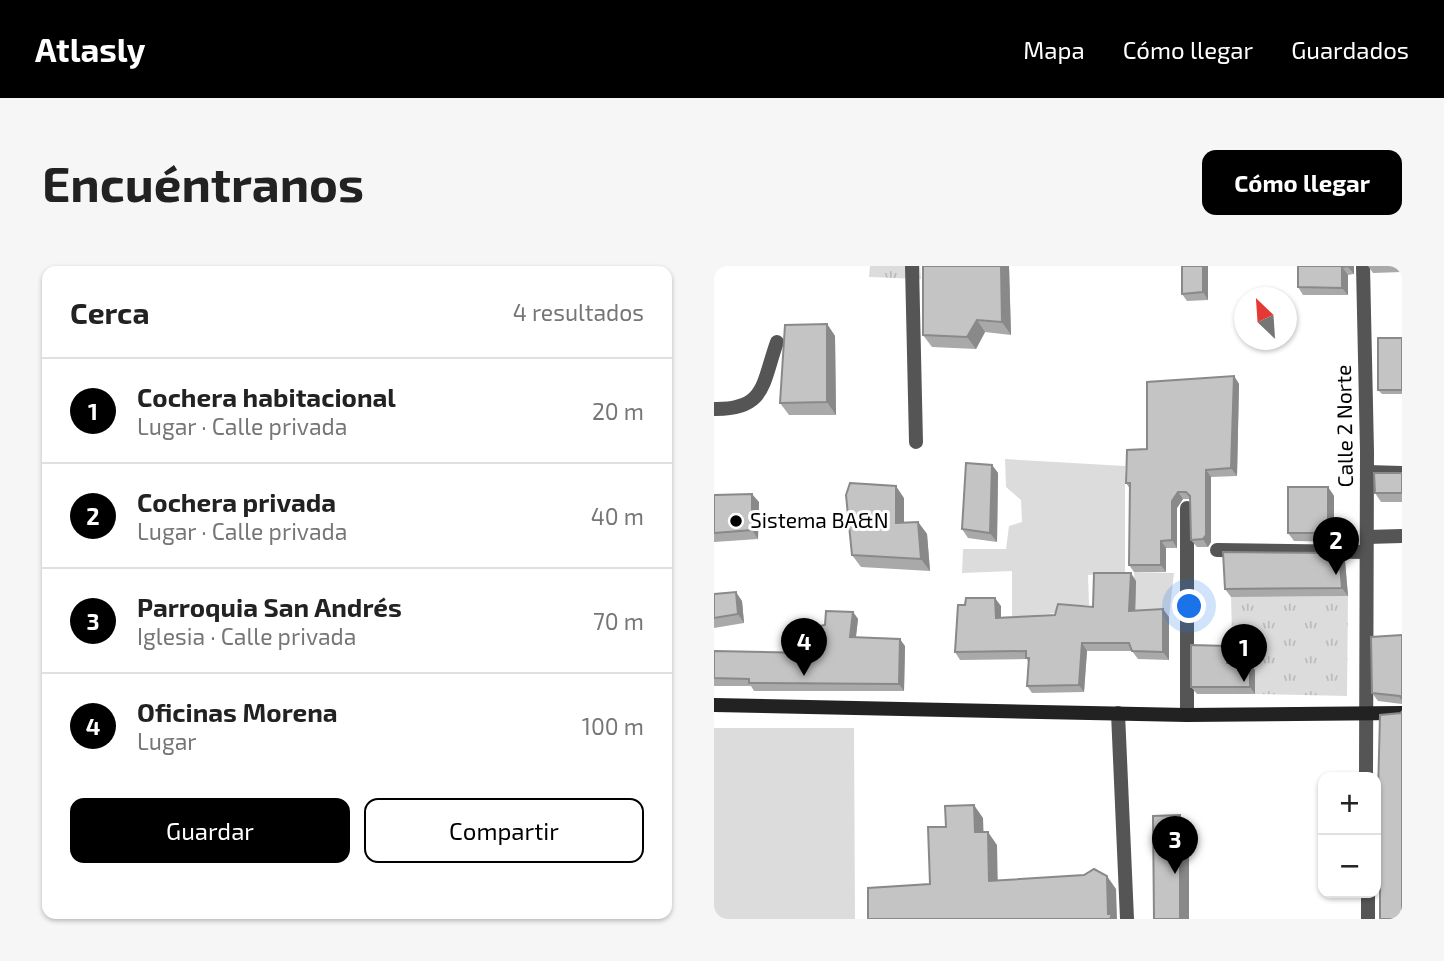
<!DOCTYPE html>
<html lang="es">
<head>
<meta charset="utf-8">
<style>
	body { margin:0; font-family:"Exo 2",sans-serif; background:#f6f6f6; color:#222 }
	.controls { position:absolute; right:21px; bottom:21px; display:grid; overflow:hidden; border-radius:14px; box-shadow:0 2px 5px #0004 }
	.controls button { width:63px; height:63px; display:grid; place-items:center; padding:0; border:0; border-bottom:2px solid #e0e0e0; background:#fff; color:#222; font:35px sans-serif }
	.compass { position:absolute; left:520px; top:21px; width:63px; height:63px; border-radius:50%; background:#fff; box-shadow:0 2px 5px #0004; rotate:335deg }
	.you { position:absolute; left:476px; top:341px; width:24px; height:24px; margin:-18px; border:5px solid #fff; border-radius:50%; background:#1a73e8; box-shadow:0 0 0 10px #1a73e833 }
	.badge { display:grid; place-items:center; width:46px; height:46px; border-radius:50%; background:#000; color:#fff; font-size:23px; font-weight:700 }
	.pin { position:absolute; translate:-50% -58px; filter:drop-shadow(0 2px 4px #0008) }
	.pin::after { content:''; position:absolute; top:37px; width:24px; height:21px; background:inherit; clip-path:polygon(0 0,100% 0,50% 100%) }
	.list { margin:0; padding:0; list-style:none }
	h2 { display:flex; justify-content:space-between; align-items:center; height:91px; margin:0; padding:0 28px; font-size:30px }
	h2 small { font-size:23px; font-weight:400; color:#767676 }
	.list li { display:grid; grid-template-columns:46px 1fr auto; gap:21px; align-items:center; box-sizing:border-box; height:105px; padding:0 28px; border-top:2px solid #e0e0e0 }
	.list b { display:block; font-size:26px; white-space:nowrap }
	.list p { margin:0; font-size:23px; white-space:nowrap; color:#767676 }
	.list em { font-size:23px; font-style:normal; color:#767676 }
	.actions { display:flex; gap:14px; padding:21px 28px }
	.actions a { flex:1; padding:16px 0; border:2px solid #000; border-radius:14px; text-align:center; font-size:24px; color:#000 }
	.actions .main { background:#000; color:#fff }
	.map { position:relative; flex:none; width:688px; height:653px; overflow:hidden; border-radius:14px }
	header { display:flex; align-items:center; gap:42px; box-sizing:border-box; height:98px; padding:0 35px; background:#000; color:#fff }
	header strong { font-size:33px }
	nav { display:flex; gap:38px; margin-inline-start:auto; font-size:24px }
	.intro { display:flex; align-items:center; justify-content:space-between; box-sizing:border-box; height:168px; padding:0 42px }
	h1 { margin:0; font-size:49px }
	.button { padding:18px 32px; border-radius:14px; background:#000; color:#fff; font-size:24px; font-weight:700 }
	main { display:flex; gap:42px; padding:0 42px }
	aside { flex:1; background:#fff; border-radius:14px; box-shadow:0 2px 5px #0004 }
	.map>svg:first-child { display:block }
	.grass { fill:url(#grass-tufts) }
	.green { fill:#dcdcdc }
	.lines { fill:none; stroke-linecap:round; stroke-linejoin:round }
	.service { stroke:#555; stroke-width:14 }
	.minor { stroke:#555; stroke-width:14 }
	.secondary { stroke:#222; stroke-width:14 }
	.wall { fill:#a9a9a9 }
	.shaded-wall { fill:#898989 }
	.building { fill:#c4c4c4; stroke:#898989; stroke-width:2 }
	.poi-dot { fill:#000; stroke:#fff; stroke-width:2.5 }
	.labels { text-anchor:middle; stroke-width:6; stroke-linejoin:round; paint-order:stroke }
	.street-label { font-size:21px; fill:#000; stroke:#fff }
	.poi-label { font-size:21px; fill:#000; stroke:#fff; text-anchor:start }
</style>
</head>
<body>
<header>
<strong>Atlasly</strong>
<nav><a>Mapa</a><a>Cómo llegar</a><a>Guardados</a></nav>
</header>
<div class="intro"><h1>Encuéntranos</h1><a class="button">Cómo llegar</a></div>
<main>
<aside>
<h2>Cerca<small>4 resultados</small></h2>
<ul class="list">
<li><span class="badge">1</span><div><b>Cochera habitacional</b><p>Lugar · Calle privada</p></div><em>20 m</em></li>
<li><span class="badge">2</span><div><b>Cochera privada</b><p>Lugar · Calle privada</p></div><em>40 m</em></li>
<li><span class="badge">3</span><div><b>Parroquia San Andrés</b><p>Iglesia · Calle privada</p></div><em>70 m</em></li>
<li><span class="badge">4</span><div><b>Oficinas Morena</b><p>Lugar</p></div><em>100 m</em></li>
</ul>
<div class="actions"><a class="main">Guardar</a><a>Compartir</a></div>
</aside>
<div class="map">
<svg width="688" height="653" viewBox="0 0 688 653">
	<defs>
		<pattern id="grass-tufts" width="24" height="20" patternUnits="userSpaceOnUse" patternTransform="scale(1.75)"><rect width="24" height="20" fill="#dcdcdc"/><path d="M3 7l-1-3M5 7V3M7 7l1-3M15 17l-1-3M17 17v-4M19 17l1-3" fill="none" stroke="#bbb"/></pattern>
	</defs>
	<rect width="100%" height="100%" fill="#fff"/>
	<!-- grass -->
	<g class="grass">
		<path d="M156,0H206L207,13L155,11Z"/>
		<path d="M634,330L633,430L541,428L519,405L517,331Z"/>
	</g>
	<!-- green -->
	<g class="green">
		<path d="M291,193L411,200V306L374,309L375,339H344L341,347L298,352V305L248,307L249,283H292L295,260L308,256L307,234L292,221Z"/>
		<path d="M420,306L460,307L455,351L421,353Z"/>
		<path d="M0,462H140L141,653H0Z"/>
	</g>
	<g class="lines">
		<!-- service -->
		<g class="service">
			<path d="M0,143C52,144 48,118 63,76"/>
			<path d="M653,206L688,207"/>
			<path d="M653,271L688,270"/>
			<path d="M404,447L413,653"/>
		</g>
		<!-- minor -->
		<g class="minor">
			<path d="M198,0L202,176"/>
			<path d="M649,0L653,185L652,511"/>
			<path d="M503,284L652,286"/>
			<path d="M473,449V242"/>
			<path d="M654,627V653"/>
		</g>
		<!-- secondary -->
		<path class="secondary" d="M0,439L473,449L688,447"/>
	</g>
	<!-- wall -->
	<g class="wall">
		<path d="M295,0L297,69L271,66L262,83L218,81L209,69Z"/>
		<path d="M494,0V34L473,35L468,28Z"/>
		<path d="M584,0H640V8L634,9V29H589L584,21Z"/>
		<path d="M654,0H688V6L659,7Z"/>
		<path d="M113,58L121,70L122,149H75L66,137Z"/>
		<path d="M688,72V128H668L664,124Z"/>
		<path d="M520,110L525,118L523,210L497,211V276L494,281H483L477,274L476,233H469L463,242V282H452V306H420L415,299L416,223L412,217L433,183Z"/>
		<path d="M278,199L284,207L283,276L254,272L248,263Z"/>
		<path d="M688,207V236H667L661,227Z"/>
		<path d="M614,221L620,230V259L628,267V276L580,275L574,267Z"/>
		<path d="M0,229L45,236L44,273L0,276Z"/>
		<path d="M190,232V256H204L213,268L216,305L147,301L138,289Z"/>
		<path d="M625,287L631,295L634,330L517,331L511,323Z"/>
		<path d="M422,315L421,345L455,351V394L424,393L418,385H373L370,426L318,427L313,420L314,396L313,393L246,394L241,386L287,340V351L341,349L379,341Z"/>
		<path d="M0,328L28,335L30,357L0,362Z"/>
		<path d="M139,346L144,353L142,371L191,380L190,425H40L37,420H0V385L99,387L111,359Z"/>
		<path d="M688,369V438L664,435L658,427Z"/>
		<path d="M519,388V397L541,404V428H483L477,421Z"/>
	</g>
	<!-- shaded-wall -->
	<g class="shaded-wall">
		<path d="M287,0H295L297,69L288,56Z"/>
		<path d="M489,0H494V34L489,26Z"/>
		<path d="M634,0H640V8L634,1Z"/>
		<path d="M628,1L634,9V29L628,22Z"/>
		<path d="M263,54L271,66L262,83L253,71Z"/>
		<path d="M113,58L121,70L122,149L113,136Z"/>
		<path d="M520,110L525,118L523,210L517,202Z"/>
		<path d="M278,199L284,207L283,276L276,267Z"/>
		<path d="M492,204L497,211V276L494,281L489,273Z"/>
		<path d="M182,220L190,232V269L182,257Z"/>
		<path d="M614,221L620,230V267L614,259Z"/>
		<path d="M464,226L469,233L463,242V282L458,274V235Z"/>
		<path d="M38,228L45,236L44,273L38,264Z"/>
		<path d="M204,256L213,268L216,305L207,293Z"/>
		<path d="M622,259L628,267V276L622,267Z"/>
		<path d="M447,275L452,282V306L447,299Z"/>
		<path d="M625,287L631,295L634,330L628,322Z"/>
		<path d="M417,307L422,315L421,353L415,345Z"/>
		<path d="M22,326L28,335L30,357L24,348Z"/>
		<path d="M281,332L287,340V359L282,352Z"/>
		<path d="M449,343L455,351V394L449,386Z"/>
		<path d="M139,346L144,353L141,378L136,371Z"/>
		<path d="M186,373L191,380L190,425L185,418Z"/>
		<path d="M368,377L373,385L370,426L365,419Z"/>
		<path d="M514,380L519,388V405L513,397Z"/>
		<path d="M536,397L541,404V428L536,421Z"/>
		<path d="M260,539L269,552L270,579L261,566Z"/>
		<path d="M466,549L475,561V653H466Z"/>
		<path d="M274,566L283,579L284,628L275,615Z"/>
		<path d="M393,610L402,623L403,653H396L394,648Z"/>
	</g>
	<!-- building -->
	<g class="building">
		<path d="M209,0H287L288,56L263,54L253,71L209,69Z"/>
		<path d="M468,0H489V26L468,28Z"/>
		<path d="M584,0H634L628,1V22L584,21Z"/>
		<path d="M113,58V136L66,137L71,59Z"/>
		<rect x="664" y="72" width="24" height="52"/>
		<path d="M520,110L517,202L492,204V269L489,273L477,274L476,230L472,226H464L458,235V274L447,275V299H415L416,217H412L413,184L433,183V116Z"/>
		<path d="M252,197L278,199L276,267L248,263Z"/>
		<path d="M660,207H688V227H661Z"/>
		<path d="M136,217L182,220V257L204,256L207,293L138,289L132,229Z"/>
		<path d="M574,221H614V259H622V267H574Z"/>
		<path d="M38,228V264L0,267V229Z"/>
		<path d="M509,286L625,287L628,322L511,323Z"/>
		<path d="M380,307H417L415,345L449,343V386L418,385L415,377H368L365,419L313,420L315,392H312V385L241,386L244,339H251L252,332H281L282,352L341,349L344,338L379,341Z"/>
		<path d="M22,326L24,348L0,352V328Z"/>
		<path d="M112,345L139,346L136,371L186,373L185,418L35,417V413L0,412V385L99,387L100,361L111,359Z"/>
		<path d="M688,369V433L686,430L658,427L657,371Z"/>
		<path d="M477,379L514,380L513,397H536V421H477Z"/>
		<path d="M688,445V653H666V608L662,604L666,449L687,447Z"/>
		<path d="M260,539L261,566H274L275,615L370,609L380,603L393,610L394,648H398L396,653H154V622L216,618L214,561H232L231,540Z"/>
		<path d="M466,549V653H440L439,550Z"/>
	</g>
	<!-- markers -->
	<circle class="poi-dot" cx="22" cy="255" r="7"/>
	<g class="labels">
		<!-- street labels -->
		<g class="street-label">
			<text transform="translate(631 160) rotate(-91)" y="7">Calle 2 Norte</text>
		</g>
		<!-- poi labels -->
		<g class="poi-label">
			<text x="36" y="262">Sistema BA&amp;N</text>
		</g>
	</g>
</svg>
<div class="controls">
<button>+</button>
<button>−</button>
</div>
<svg class="compass" viewBox="-18 -18 36 36"><path d="M0-13l5 13h-10z" fill="#e53935"/><path d="M0 13l5-13h-10z" fill="#767676"/></svg>
<div class="you"></div>
<div class="pin badge" style="left:530px;top:416px">1</div>
<div class="pin badge" style="left:622px;top:309px">2</div>
<div class="pin badge" style="left:461px;top:608px">3</div>
<div class="pin badge" style="left:90px;top:410px">4</div>
</div>
</main>
</body>
</html>
